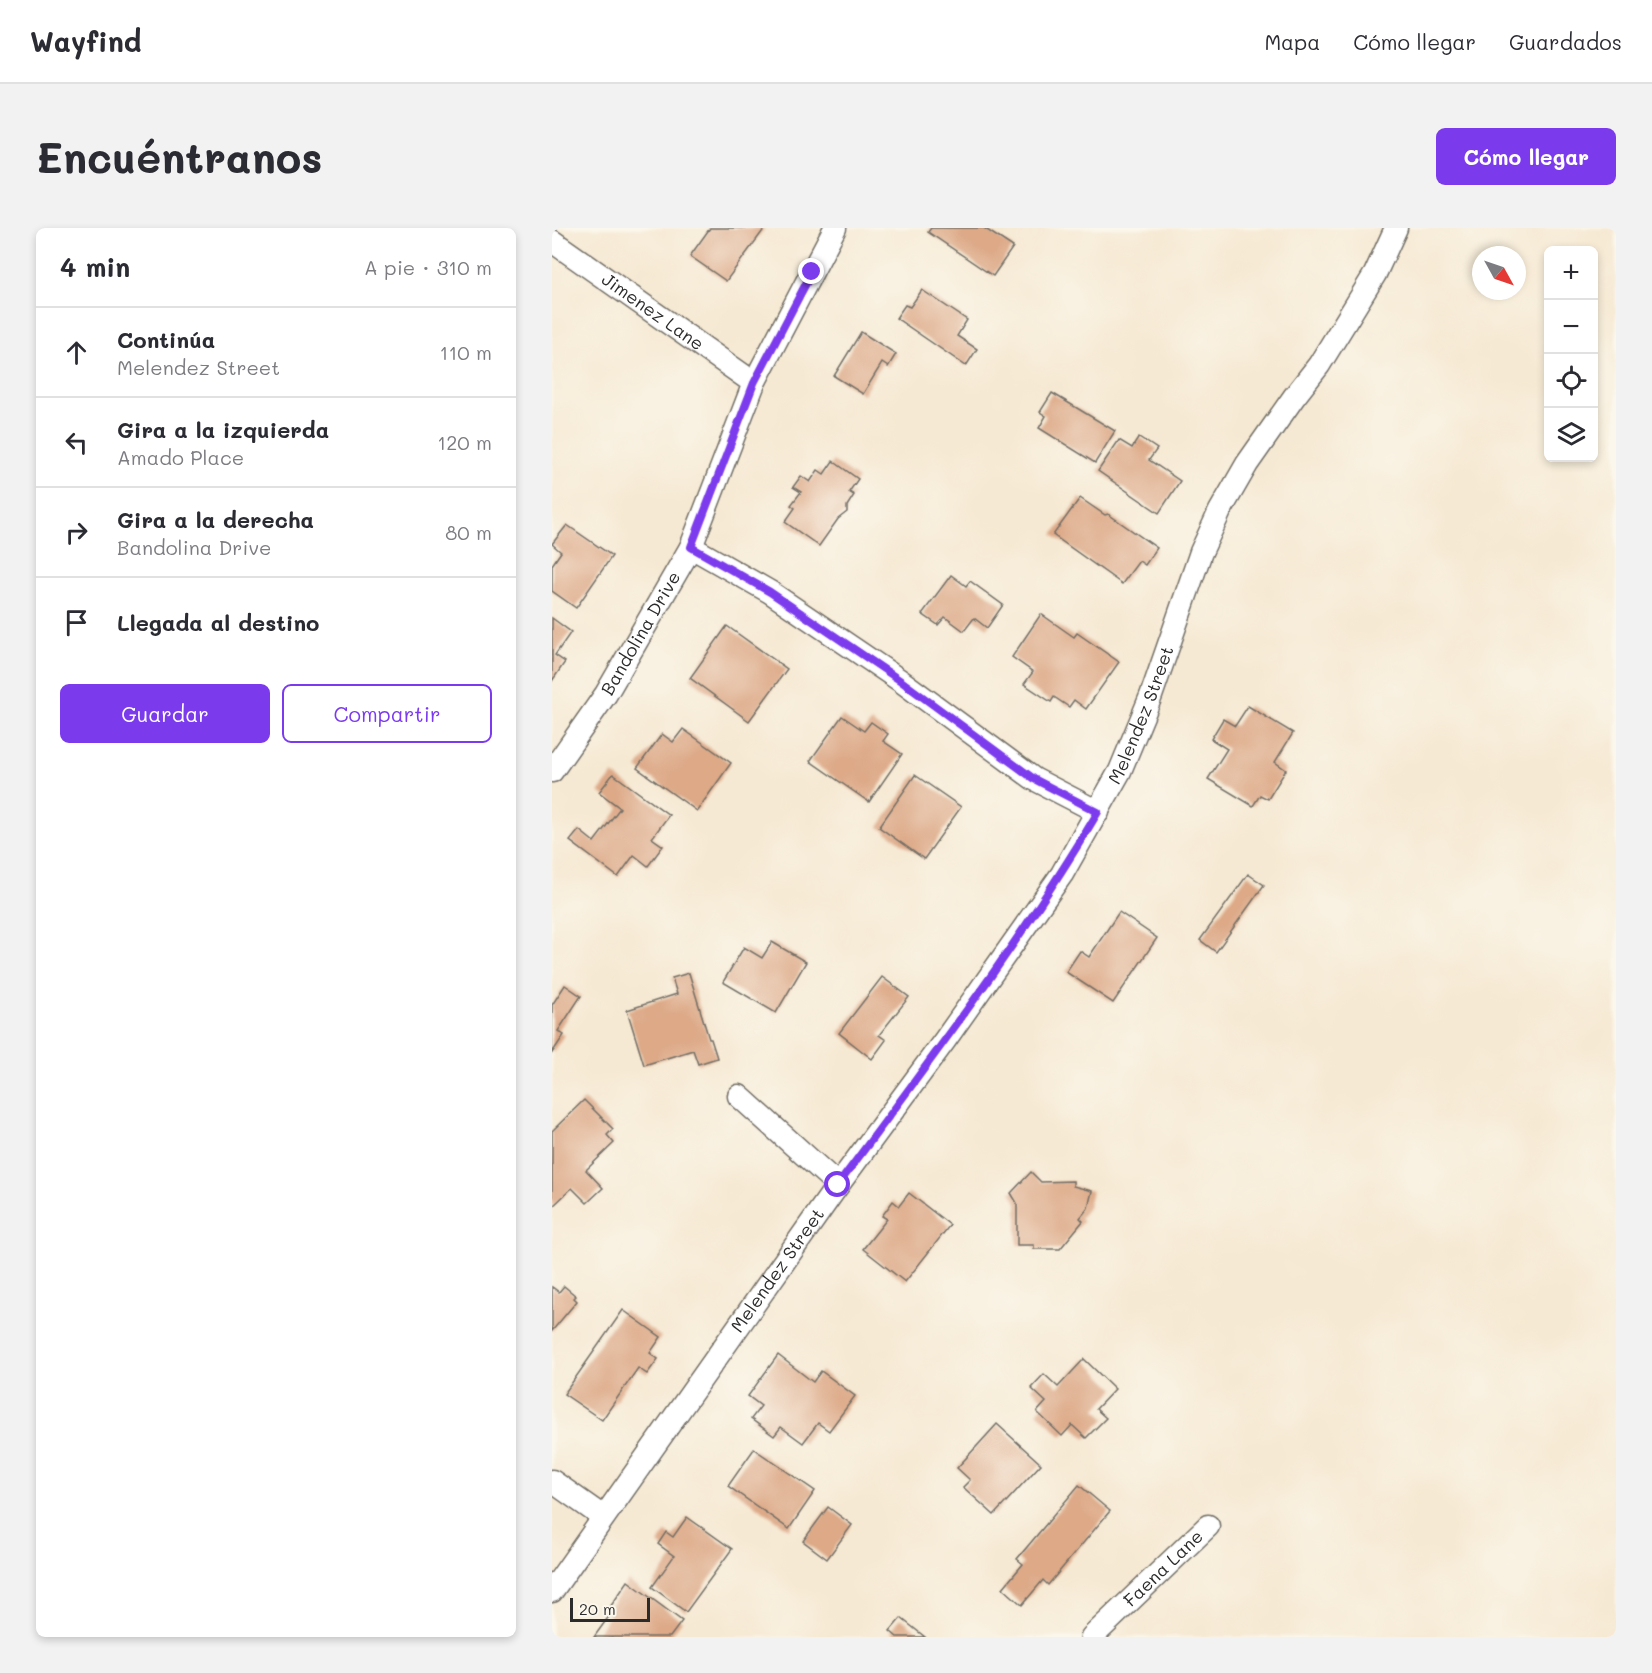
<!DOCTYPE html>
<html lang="es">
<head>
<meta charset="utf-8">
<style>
	body { margin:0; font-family:Mali,sans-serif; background:#f2f2f3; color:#2b2b33 }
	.controls { position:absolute; right:18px; top:18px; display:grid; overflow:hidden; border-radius:9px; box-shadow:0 3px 9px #0003 }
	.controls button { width:54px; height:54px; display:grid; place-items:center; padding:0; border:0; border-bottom:2px solid #e1e1e2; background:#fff; color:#2b2b33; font:30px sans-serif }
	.compass { position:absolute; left:920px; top:18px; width:54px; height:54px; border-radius:50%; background:#fff; box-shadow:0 3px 9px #0003; rotate:130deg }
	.scale { position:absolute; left:18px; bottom:15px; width:80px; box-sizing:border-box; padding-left:6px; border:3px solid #2b2b2b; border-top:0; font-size:16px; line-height:21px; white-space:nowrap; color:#2b2b2b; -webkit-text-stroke:4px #fbf7ec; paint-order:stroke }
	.stop { position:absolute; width:18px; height:18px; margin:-14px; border:4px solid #7c3aed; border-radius:50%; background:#fff }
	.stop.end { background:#7c3aed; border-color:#fff; box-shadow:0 2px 6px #0008 }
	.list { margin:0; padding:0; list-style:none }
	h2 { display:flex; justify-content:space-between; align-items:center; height:78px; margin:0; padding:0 24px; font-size:26px }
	h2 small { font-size:20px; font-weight:400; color:#7c7c81 }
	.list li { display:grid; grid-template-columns:39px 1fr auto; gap:18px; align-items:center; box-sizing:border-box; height:90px; padding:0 24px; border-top:2px solid #e1e1e2 }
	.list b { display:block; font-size:22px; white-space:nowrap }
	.list p { margin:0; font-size:20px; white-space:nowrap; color:#7c7c81 }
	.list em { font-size:20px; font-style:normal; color:#7c7c81 }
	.actions { display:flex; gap:12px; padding:18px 24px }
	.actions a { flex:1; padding:14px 0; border:2px solid #7c3aed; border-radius:9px; text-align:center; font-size:21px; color:#7c3aed }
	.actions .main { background:#7c3aed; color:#fff }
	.icon { flex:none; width:33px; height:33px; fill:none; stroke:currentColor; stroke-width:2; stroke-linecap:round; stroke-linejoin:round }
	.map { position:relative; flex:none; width:1064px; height:1409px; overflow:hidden; border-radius:9px }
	header { display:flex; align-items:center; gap:36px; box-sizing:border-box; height:84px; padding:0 30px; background:#fff; border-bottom:2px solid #e1e1e2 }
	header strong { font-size:28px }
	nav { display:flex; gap:33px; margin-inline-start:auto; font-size:21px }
	.intro { display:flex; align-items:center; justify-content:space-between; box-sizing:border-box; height:144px; padding:0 36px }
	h1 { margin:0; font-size:42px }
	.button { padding:15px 27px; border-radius:9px; background:#7c3aed; color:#fff; font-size:21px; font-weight:700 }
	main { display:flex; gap:36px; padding:0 36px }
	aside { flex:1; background:#fff; border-radius:9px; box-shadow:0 3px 9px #0003 }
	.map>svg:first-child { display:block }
	.building { fill:#dda987 }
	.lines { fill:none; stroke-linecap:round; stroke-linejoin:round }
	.street-casing { stroke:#726e66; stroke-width:25 }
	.street { stroke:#fff; stroke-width:22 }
	.route { stroke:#7c3aed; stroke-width:8 }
	.labels { text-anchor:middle; stroke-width:5; stroke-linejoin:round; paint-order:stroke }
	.street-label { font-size:18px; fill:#2b2b2b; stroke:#fbf7ec }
</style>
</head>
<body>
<header>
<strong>Wayfind</strong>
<nav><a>Mapa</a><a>Cómo llegar</a><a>Guardados</a></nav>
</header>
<div class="intro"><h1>Encuéntranos</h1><a class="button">Cómo llegar</a></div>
<main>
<aside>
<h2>4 min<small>A pie · 310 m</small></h2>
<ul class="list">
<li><svg class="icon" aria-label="ahead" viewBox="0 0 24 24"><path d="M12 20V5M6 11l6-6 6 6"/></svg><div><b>Continúa</b><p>Melendez Street</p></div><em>110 m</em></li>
<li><svg class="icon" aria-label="left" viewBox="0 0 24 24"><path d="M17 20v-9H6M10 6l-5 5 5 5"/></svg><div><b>Gira a la izquierda</b><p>Amado Place</p></div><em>120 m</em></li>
<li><svg class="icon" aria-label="right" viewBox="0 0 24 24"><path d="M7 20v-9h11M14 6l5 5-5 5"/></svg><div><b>Gira a la derecha</b><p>Bandolina Drive</p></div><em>80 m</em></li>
<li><svg class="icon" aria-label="arrive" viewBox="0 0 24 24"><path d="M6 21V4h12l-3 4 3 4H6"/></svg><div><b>Llegada al destino</b></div></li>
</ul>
<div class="actions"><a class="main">Guardar</a><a>Compartir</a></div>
</aside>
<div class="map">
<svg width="1064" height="1409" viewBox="0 0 1064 1409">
	<rect width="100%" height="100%" fill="#fbf7ec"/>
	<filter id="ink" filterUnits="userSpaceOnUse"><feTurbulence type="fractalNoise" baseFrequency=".0167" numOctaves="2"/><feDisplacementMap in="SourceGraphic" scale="12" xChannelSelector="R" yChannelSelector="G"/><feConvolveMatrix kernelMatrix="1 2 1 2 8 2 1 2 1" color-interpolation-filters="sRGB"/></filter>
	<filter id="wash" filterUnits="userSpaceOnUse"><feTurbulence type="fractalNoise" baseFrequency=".008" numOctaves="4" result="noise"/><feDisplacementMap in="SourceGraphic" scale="24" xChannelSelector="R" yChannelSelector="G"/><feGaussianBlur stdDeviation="1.35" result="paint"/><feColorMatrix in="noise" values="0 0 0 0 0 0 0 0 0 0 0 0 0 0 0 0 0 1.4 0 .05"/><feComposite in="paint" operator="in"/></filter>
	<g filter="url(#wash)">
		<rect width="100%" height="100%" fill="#f6e9d3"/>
		<g id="blocks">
			<!-- building -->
			<g class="building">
				<path d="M158,0H213L174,53L138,28Z"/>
				<path d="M379,0H432L461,19L441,48L376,4Z"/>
				<path d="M370,62L415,92L405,108L425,121L414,138L344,90L353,77L358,79Z"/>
				<path d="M309,104L344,126L336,139L330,135L311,166L282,148Z"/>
				<path d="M500,165L563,203L543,235L487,200L494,188L488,184Z"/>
				<path d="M587,209L605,221L597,232L628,253L607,285L546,243L567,212L580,220Z"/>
				<path d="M281,233L306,251L297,264L302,267L295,278V284L286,291L267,318L233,294L243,280L239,277L249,264L241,259L249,248L258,254L266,242L272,246Z"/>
				<path d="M528,270L553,287L556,286L605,320L593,337L587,333L570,356L501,307Z"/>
				<path d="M15,297L60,328L24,380L0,363V337L9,324L0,316Z"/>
				<path d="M399,347L414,358L418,353L451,377L435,400L422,390L412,403L393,389L386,397L370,386Z"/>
				<path d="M489,386L522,409L525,405L567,434L534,481L522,472L517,479L502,469L499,474L472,456L481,444L460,429Z"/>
				<path d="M0,390L19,404L3,427L13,434L0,453Z"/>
				<path d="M175,398L235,441L197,493L138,450Z"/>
				<path d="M696,478L741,505L723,534L734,542L716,571L708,567L701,578L656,551L675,521L659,511L671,491L683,498Z"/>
				<path d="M290,488L312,503L319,494L336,506L331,513L350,526L317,574L258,533Z"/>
				<path d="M131,501L179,535L145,583L85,540L110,506L121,514Z"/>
				<path d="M61,546L117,587L100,610L111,618L96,638L82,627L66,649L18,613L27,602L42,614L68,580L47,564Z"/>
				<path d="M363,547L409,579L372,631L327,599Z"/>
				<path d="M696,646L712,657L664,724L648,712Z"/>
				<path d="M567,684L605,710L561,775L514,744L528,723L537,729Z"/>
				<path d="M220,714L254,734L224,785L171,754L192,719L210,730Z"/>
				<path d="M137,745L157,811H159L165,830L146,836L141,822L92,837L75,782L125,766L120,750Z"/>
				<path d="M330,749L357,769L327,807L334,812L320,831L287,805Z"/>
				<path d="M13,757L29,768L6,803L12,807L0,825V777Z"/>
				<path d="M32,872L61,901L55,907L62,915L34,942L51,960L35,975L20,960L0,979V903Z"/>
				<path d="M479,944L489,954L521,953V958L540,963L536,980L528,990L531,993L508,1021H482V1017H465V975L459,965Z"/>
				<path d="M357,965L398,997L353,1054L311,1021L335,991L330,988L341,973L347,978Z"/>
				<path d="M12,1058L24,1068L22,1070L25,1073L0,1103V1059L7,1064Z"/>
				<path d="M71,1082L109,1109L98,1125L106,1131L95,1146L86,1140L50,1192L12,1166Z"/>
				<path d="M226,1127L261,1154L269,1143L303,1168L277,1203L266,1195L251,1215L229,1199L222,1208L199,1191L209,1178L196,1168Z"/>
				<path d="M532,1131L563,1161L544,1181L554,1190L534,1210L520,1197L510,1208L485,1184L494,1174L479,1160L492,1146L506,1159Z"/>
				<path d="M445,1196L489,1236L442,1287L411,1259L418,1252L405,1240Z"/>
				<path d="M202,1221L263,1263L237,1301L176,1258Z"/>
				<path d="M527,1257L558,1283L496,1357L491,1352L470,1377L451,1360L471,1336L465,1331Z"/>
				<path d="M276,1279L300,1297L275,1331L251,1313Z"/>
				<path d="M135,1289L180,1321L134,1384L100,1359L122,1328L106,1316L114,1304L121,1309Z"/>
				<path d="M76,1353L130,1393L118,1409H42L58,1387L54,1385Z"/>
				<path d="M349,1390L373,1409H345L338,1403Z"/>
			</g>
		</g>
	</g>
	<g filter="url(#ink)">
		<use href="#blocks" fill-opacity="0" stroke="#726e66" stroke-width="1.5"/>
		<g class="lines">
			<defs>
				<g id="street">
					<path id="s1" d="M0,13L202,155"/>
					<path d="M139,319L218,364L349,453L482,551L546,584"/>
					<path id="s2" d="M0,543L54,466L139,319L202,155L283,0"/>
					<path d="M187,868L286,957"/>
					<path d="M0,1253L51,1289"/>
					<path id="s3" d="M0,1363L286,957L393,812L510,646L568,543L599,468L649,324L668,283L695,236L742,169L767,137L823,46L844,0"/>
					<path id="s4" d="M540,1409L656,1298"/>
				</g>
			</defs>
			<!-- street casing -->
			<use href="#street" class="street-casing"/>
			<!-- street -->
			<use href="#street" class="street"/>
		</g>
	</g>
	<g class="lines" filter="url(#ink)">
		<!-- route -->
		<path class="route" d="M260,44L202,155L139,319L218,364L349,453L482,551L546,584C469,714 376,835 286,957"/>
	</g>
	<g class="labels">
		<!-- street labels -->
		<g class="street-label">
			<text dy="6" stroke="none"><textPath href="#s1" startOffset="123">Jimenez Lane</textPath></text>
			<text dy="6" stroke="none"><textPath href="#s2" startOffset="164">Bandolina Drive</textPath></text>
			<text dy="6" stroke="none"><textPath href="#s3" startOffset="1058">Melendez Street</textPath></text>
			<text dy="6" stroke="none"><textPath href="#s3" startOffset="392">Melendez Street</textPath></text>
			<text dy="6" stroke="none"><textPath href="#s4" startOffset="99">Faena Lane</textPath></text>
		</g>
	</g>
</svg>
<div class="controls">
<button>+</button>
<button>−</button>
<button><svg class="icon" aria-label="locate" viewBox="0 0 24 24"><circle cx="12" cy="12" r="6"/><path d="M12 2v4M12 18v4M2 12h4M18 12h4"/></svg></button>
<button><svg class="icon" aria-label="layers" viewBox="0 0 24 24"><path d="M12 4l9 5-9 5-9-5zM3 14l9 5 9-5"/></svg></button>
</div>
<svg class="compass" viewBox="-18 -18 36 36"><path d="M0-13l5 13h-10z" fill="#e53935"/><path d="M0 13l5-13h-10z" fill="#7c7c81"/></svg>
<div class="scale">20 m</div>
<div class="stop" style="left:286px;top:957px"></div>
<div class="stop end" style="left:260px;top:44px"></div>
</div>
</main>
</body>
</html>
